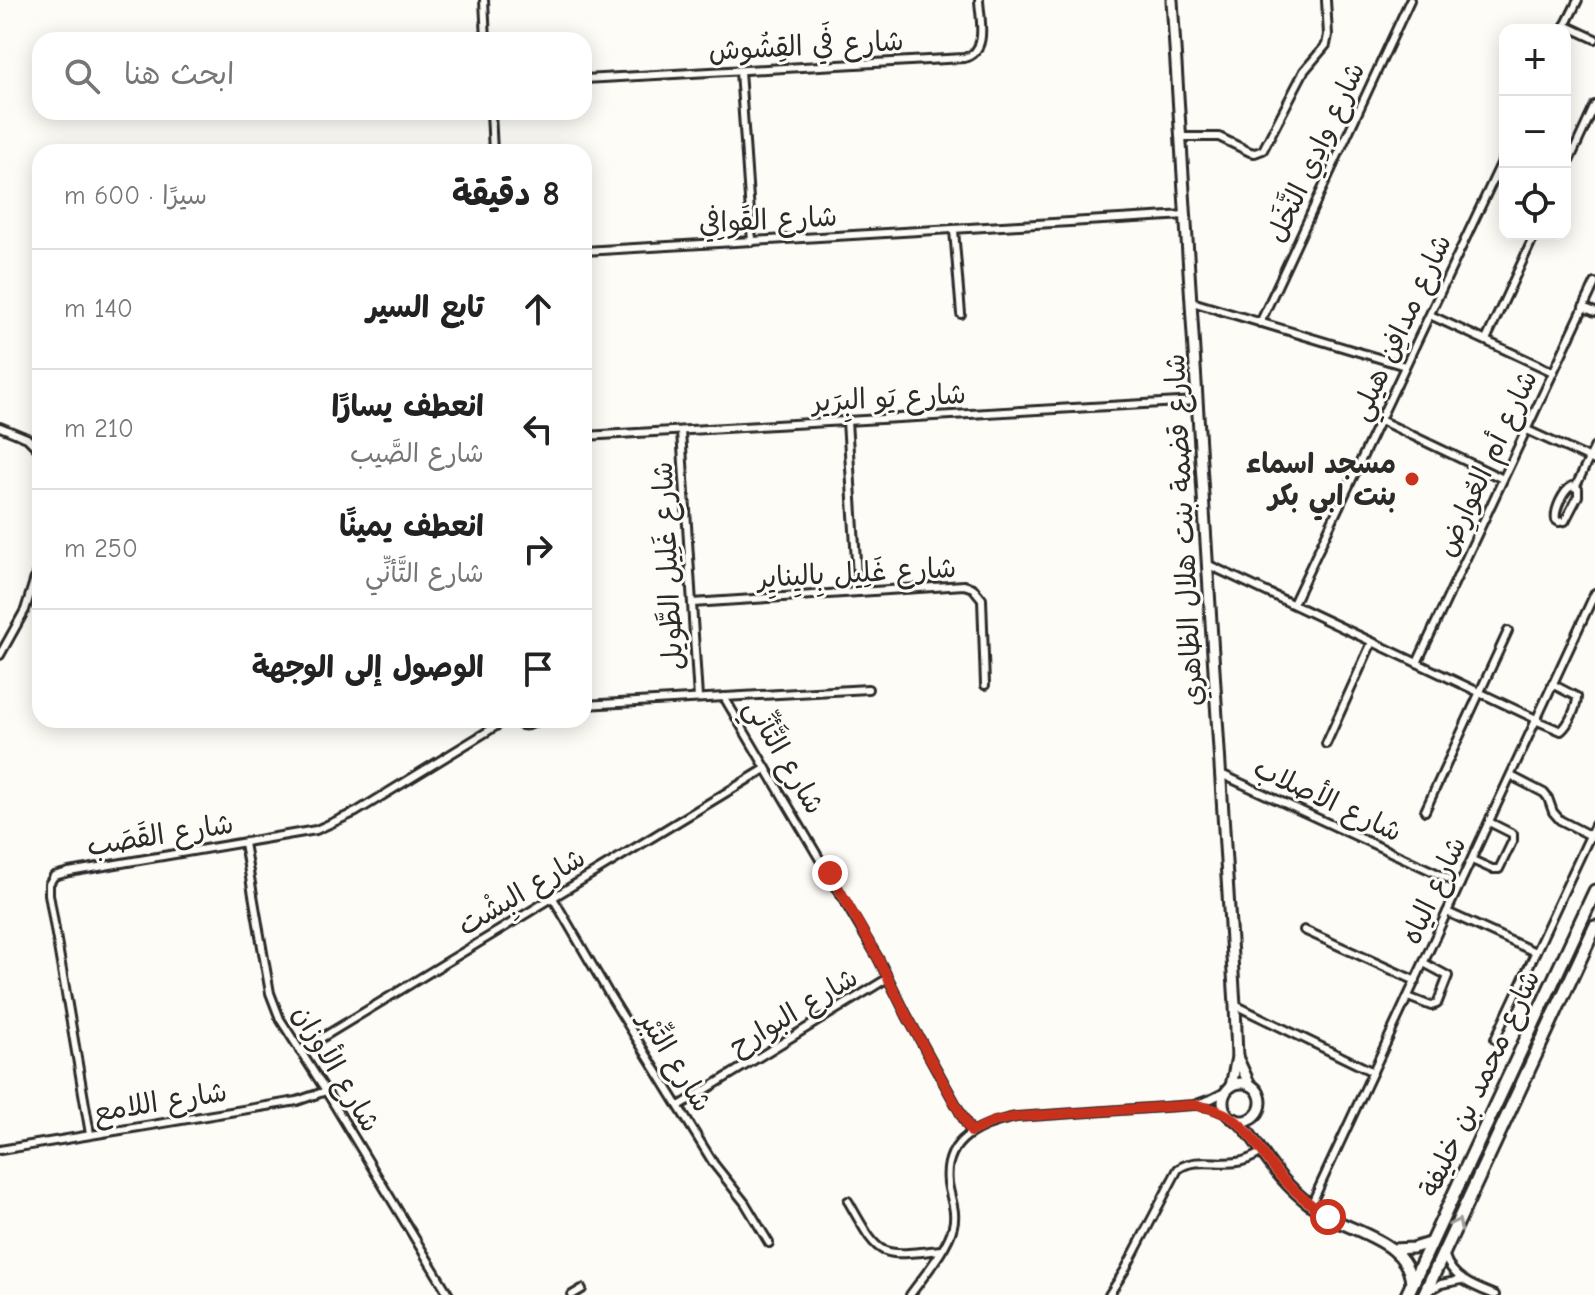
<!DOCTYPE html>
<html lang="ar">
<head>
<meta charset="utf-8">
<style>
	body { margin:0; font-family:"Comic Neue","Playpen Sans Arabic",sans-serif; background:#f6f6f6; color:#222; direction:rtl }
	.controls { position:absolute; right:24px; top:24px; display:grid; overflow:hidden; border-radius:16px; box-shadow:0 4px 20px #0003 }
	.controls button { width:72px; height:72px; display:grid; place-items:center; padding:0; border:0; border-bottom:2px solid #e0e0e0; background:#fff; color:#222; font:40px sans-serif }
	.stop { position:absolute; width:24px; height:24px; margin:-18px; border:6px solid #c8321e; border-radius:50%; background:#fff }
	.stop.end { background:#c8321e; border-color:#fff; box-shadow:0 2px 8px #0008 }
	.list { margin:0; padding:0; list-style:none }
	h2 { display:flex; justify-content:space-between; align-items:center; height:104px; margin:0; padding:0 32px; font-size:34px }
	h2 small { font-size:26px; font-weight:400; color:#767676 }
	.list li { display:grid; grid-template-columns:52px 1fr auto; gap:24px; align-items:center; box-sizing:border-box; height:120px; padding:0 32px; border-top:2px solid #e0e0e0 }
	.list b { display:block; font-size:30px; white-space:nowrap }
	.list p { margin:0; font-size:26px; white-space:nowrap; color:#767676 }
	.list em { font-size:26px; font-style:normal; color:#767676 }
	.icon { flex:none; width:44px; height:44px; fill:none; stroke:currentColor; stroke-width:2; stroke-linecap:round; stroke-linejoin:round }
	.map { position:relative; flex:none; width:1595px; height:1295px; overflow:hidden; direction:ltr }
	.search { position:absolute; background:#fff; box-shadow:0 4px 20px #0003; left:32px; top:32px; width:560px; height:88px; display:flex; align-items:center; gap:20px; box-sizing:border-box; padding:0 28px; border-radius:24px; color:#767676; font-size:30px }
	.panel { position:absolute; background:#fff; box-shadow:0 4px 20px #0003; left:32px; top:144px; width:560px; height:584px; border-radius:24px; direction:rtl }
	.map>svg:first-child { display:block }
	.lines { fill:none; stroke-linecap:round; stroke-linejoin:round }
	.street-casing { stroke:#2b2b2b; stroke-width:12 }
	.secondary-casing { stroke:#2b2b2b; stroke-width:15 }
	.highway-casing { stroke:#2b2b2b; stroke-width:17 }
	.street { stroke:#fdfcf7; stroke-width:6 }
	.secondary { stroke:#fdfcf7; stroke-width:9 }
	.highway { stroke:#fdfcf7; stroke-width:11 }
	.oneway { stroke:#9e9e9b }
	.route { stroke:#c8321e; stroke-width:10 }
	.poi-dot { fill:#c8321e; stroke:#fdfcf7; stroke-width:3 }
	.labels { text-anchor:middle; stroke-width:6; stroke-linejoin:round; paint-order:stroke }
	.street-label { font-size:28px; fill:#2b2b2b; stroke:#fdfcf7 }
	.poi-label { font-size:28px; font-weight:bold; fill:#2b2b2b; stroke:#fdfcf7; text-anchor:end }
</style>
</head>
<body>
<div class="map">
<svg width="1595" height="1295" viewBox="0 0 1595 1295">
	<rect width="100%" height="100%" fill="#fdfcf7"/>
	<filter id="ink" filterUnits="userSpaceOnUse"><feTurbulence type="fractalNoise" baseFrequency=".0125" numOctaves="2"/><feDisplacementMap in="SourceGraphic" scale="16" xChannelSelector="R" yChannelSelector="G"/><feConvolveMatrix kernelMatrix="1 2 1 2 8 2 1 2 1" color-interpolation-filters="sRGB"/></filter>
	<g filter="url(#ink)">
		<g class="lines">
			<defs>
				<g id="street">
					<path d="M484,0L486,40"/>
					<path d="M1565,25L1595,39"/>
					<path d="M1563,30L1578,0"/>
					<path d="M740,71L752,242"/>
					<path d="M584,79L964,58C989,52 980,20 979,0"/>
					<path d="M491,112L493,152"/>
					<path d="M1181,137H1219L1250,152L1255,153L1263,150L1304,71L1326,45L1328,35L1326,0"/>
					<path d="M1565,170L1595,105"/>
					<path d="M954,230L961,314"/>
					<path d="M584,251L1186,215"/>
					<path d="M1192,302L1405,366"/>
					<path d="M1583,307L1595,312"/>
					<path d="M1430,315L1553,372"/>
					<path d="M1260,323L1410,0"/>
					<path d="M1486,340L1535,234"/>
					<path d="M1380,420L1503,479"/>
					<path d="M847,421L858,592"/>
					<path d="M0,427L27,438L40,451"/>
					<path d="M1527,430L1595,461"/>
					<path d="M681,431L698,698"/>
					<path d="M584,436L1197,401"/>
					<path d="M1572,486L1578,489V496L1565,521L1559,522L1556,520C1554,510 1563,491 1572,486Z"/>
					<path d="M1576,486L1595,446"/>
					<path d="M1209,565L1536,719"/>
					<path d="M692,603L964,585L973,588L982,599L985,685"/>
					<path d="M1293,604L1505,155"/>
					<path d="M0,655L25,610L40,562"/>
					<path d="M1417,663L1595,283"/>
					<path d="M724,697L878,958L907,1016L971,1132"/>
					<path d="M584,705L868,689"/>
					<path d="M513,720C521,727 529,727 537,720"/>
					<path d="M1535,720L1561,731C1569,724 1577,707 1577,697L1552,684"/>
					<path d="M1326,744L1372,642"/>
					<path d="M1221,774L1460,884"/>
					<path d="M1511,776L1544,793L1548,798L1553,812L1560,820L1595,838"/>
					<path d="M1425,811L1508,631"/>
					<path d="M244,843L270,993L280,1019L326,1091L449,1295"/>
					<path d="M1472,860L1492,869H1499L1513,840V834L1489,822"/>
					<path d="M553,898L609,994L714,1164L745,1203L769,1243"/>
					<path d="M1447,912L1535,952"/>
					<path d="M1304,930L1416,981"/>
					<path d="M1408,997L1431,1006L1437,1004L1448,976L1424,963"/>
					<path d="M1235,1005L1373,1072"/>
					<path d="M1495,1039L1595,825"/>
					<path d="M300,1051L765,769"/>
					<path d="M1198,1105L1212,1108L1229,1115"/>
					<path d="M679,1106L888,978"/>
					<path d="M90,1134L49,894V884L54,876L69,872L316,830L356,812L506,720"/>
					<path d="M0,1150L297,1101L326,1091"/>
					<path d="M848,1201C881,1258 875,1257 941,1250"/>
					<path d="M1311,1205L1595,593"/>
					<path d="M1445,1256C1452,1279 1475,1287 1495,1295"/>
					<path d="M1427,1292L1441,1284L1461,1280"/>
					<path d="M572,1295L582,1289"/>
					<path d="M910,1295C923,1277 949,1246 953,1226C957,1211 950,1198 948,1183C943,1139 981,1124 1016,1117L1194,1105L1211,1099L1227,1091"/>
					<path d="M1109,1295L1125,1270L1178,1169C1195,1157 1218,1165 1237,1162C1247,1161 1254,1157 1262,1152"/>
				</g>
				<g id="secondary">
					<path d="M1172,0L1235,1005L1237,1057L1231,1086"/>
					<path d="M1237,1057L1250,1085"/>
					<circle cx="1242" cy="1102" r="19"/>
					<path d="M1235,1119C1250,1131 1258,1147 1269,1162C1285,1184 1304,1202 1327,1216C1358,1234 1412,1243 1411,1287"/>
					<path d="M1392,1249L1413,1248L1432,1242"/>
				</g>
				<g id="highway">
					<path d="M1407,1295L1595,891"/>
					<path d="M1424,1295L1595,927"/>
				</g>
			</defs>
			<!-- street casing -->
			<use href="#street" class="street-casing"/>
			<!-- secondary casing -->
			<use href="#secondary" class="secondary-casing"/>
			<!-- highway casing -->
			<use href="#highway" class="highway-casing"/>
			<!-- street -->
			<use href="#street" class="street"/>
			<!-- secondary -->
			<use href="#secondary" class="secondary"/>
			<!-- highway -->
			<use href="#highway" class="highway"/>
		</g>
		<!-- one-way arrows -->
		<defs><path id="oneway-chevron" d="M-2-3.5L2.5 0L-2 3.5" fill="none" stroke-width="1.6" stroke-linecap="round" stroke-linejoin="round" transform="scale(2)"/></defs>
		<use class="oneway" href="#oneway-chevron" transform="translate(1457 1224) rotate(-65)"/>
	</g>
	<g class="lines" filter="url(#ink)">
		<!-- route -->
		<path class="route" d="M830,873L878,958L907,1016L971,1132L992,1122L1016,1117L1194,1105C1247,1112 1251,1142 1281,1177C1295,1193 1311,1205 1328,1217"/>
	</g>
	<!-- markers -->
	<circle class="poi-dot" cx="1412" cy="479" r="8"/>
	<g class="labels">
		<!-- street labels -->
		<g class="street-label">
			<text transform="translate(806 45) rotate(-3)" y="10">شارع فَي القِشُوش</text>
			<text transform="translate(1315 152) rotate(-65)" y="10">شارع وادِي النَّخَل</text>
			<text transform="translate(768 219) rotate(-3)" y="10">شارع القَوافِي</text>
			<text transform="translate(1400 327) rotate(-65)" y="10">شارع مدافِن هيلي</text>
			<text transform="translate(889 397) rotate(-3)" y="10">شارع يَو البِرَير</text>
			<text transform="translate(1486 463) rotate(-65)" y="10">شارع أم العُوارِض</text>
			<text transform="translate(1183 530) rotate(-93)" y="10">شارع قضمة بنت هلال الظاهري</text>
			<text transform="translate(667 566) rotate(-93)" y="10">شارع غَلِيل الطَّويل</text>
			<text transform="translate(857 572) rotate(-3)" y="10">شارع غَلِيل بِاليِنايِر</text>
			<text transform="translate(785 756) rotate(59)" y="10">شارع التَّأنِّي</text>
			<text transform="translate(1328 799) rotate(25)" y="10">شارع الأصلاب</text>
			<text transform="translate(160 834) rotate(-9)" y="10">شارع القَصَب</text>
			<text transform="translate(1433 890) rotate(-65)" y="10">شارع الياه</text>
			<text transform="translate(521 891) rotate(-31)" y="10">شارع البِشْت</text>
			<text transform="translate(793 1011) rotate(-31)" y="10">شارع البوارح</text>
			<text transform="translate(676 1061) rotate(58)" y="10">شارع التِّبْر</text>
			<text transform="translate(337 1068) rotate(59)" y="10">شارع الأوزان</text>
			<text transform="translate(1479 1083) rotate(-65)" y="10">شارع محمد بن خليفة</text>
			<text transform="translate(160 1101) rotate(-9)" y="10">شارع اللامع</text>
		</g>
		<!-- poi labels -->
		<g class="poi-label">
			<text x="1396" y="473">مسجد اسماء<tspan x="1396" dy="32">بنت ابي بكر</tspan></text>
		</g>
	</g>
</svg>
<div class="controls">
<button>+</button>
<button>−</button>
<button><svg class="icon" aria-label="locate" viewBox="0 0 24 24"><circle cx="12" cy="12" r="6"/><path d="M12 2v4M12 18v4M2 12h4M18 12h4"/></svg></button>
</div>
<div class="stop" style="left:1328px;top:1217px"></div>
<div class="stop end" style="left:830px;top:873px"></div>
<div class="search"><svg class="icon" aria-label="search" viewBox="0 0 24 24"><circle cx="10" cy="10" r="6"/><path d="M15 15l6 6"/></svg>ابحث هنا</div>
<section class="panel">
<h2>8 دقيقة<small>سيرًا · 600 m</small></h2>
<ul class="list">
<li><svg class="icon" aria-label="ahead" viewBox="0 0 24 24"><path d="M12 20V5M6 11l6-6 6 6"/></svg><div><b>تابع السير</b></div><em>140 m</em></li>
<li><svg class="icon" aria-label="left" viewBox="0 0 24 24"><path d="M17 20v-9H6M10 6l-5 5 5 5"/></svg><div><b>انعطف يسارًا</b><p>شارع الصَّيب</p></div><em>210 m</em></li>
<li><svg class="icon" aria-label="right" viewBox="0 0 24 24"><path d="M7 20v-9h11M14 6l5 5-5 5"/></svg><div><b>انعطف يمينًا</b><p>شارع التَّأنِّي</p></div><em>250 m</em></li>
<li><svg class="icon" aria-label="arrive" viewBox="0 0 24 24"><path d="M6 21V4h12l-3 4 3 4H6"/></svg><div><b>الوصول إلى الوجهة</b></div></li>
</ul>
</section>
</div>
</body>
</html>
